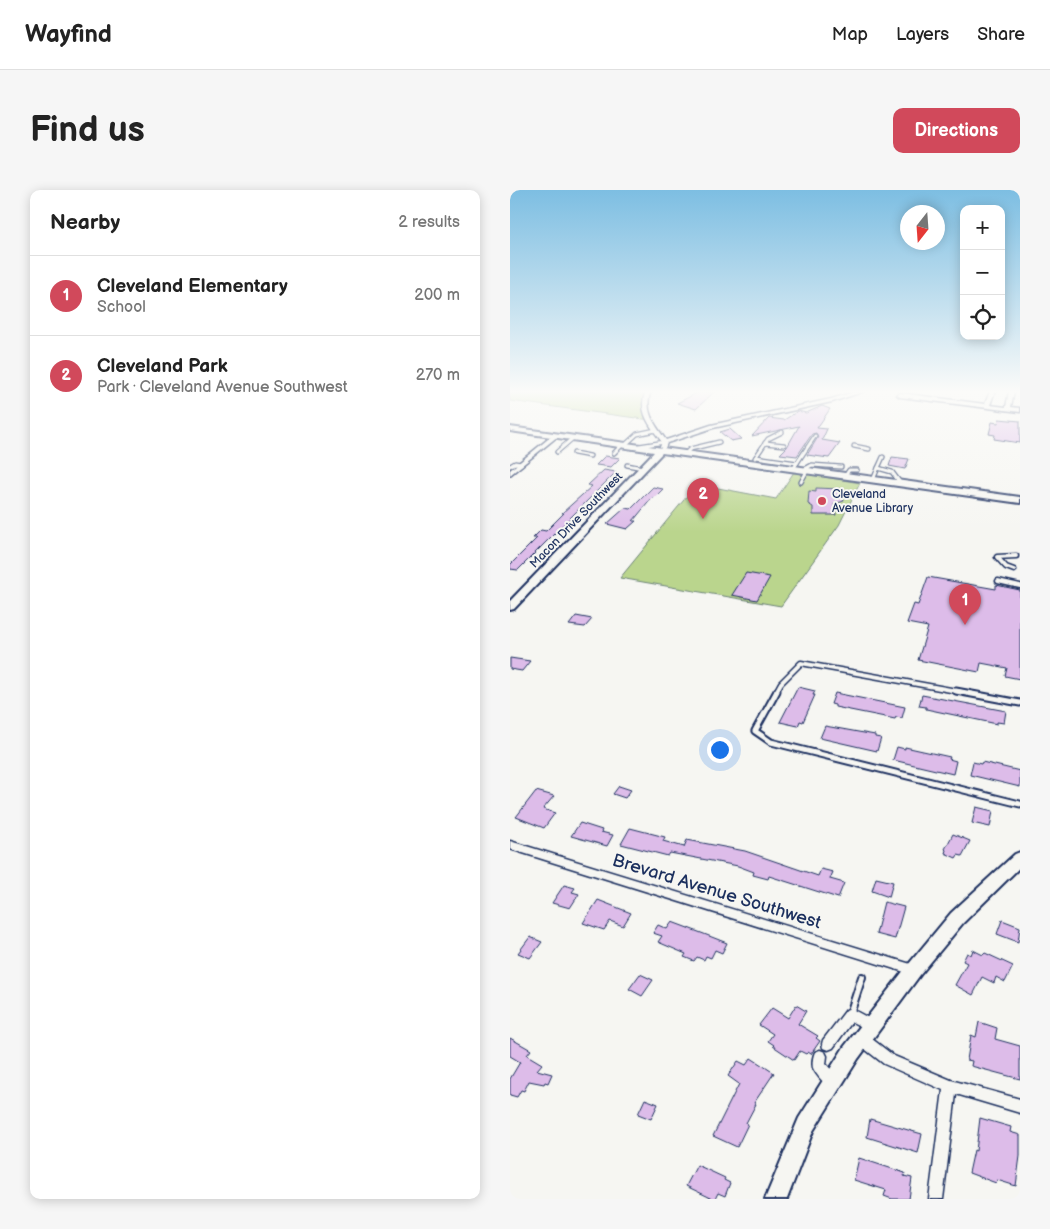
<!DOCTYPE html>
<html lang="en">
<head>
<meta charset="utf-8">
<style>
	body { margin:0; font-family:"Balsamiq Sans",sans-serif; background:#f6f6f6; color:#222 }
	.controls { position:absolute; right:15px; top:15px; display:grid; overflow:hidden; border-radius:10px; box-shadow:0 2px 12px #0003 }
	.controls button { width:45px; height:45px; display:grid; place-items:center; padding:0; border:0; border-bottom:1px solid #e0e0e0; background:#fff; color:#222; font:25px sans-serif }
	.compass { position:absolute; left:390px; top:15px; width:45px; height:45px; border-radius:50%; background:#fff; box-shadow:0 2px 12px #0003; rotate:197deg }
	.you { position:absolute; left:209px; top:559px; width:18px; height:18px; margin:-12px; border:4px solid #fff; border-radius:50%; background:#1a73e8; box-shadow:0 0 0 8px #1a73e833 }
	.badge { display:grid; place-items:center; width:32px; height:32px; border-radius:50%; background:#d1495b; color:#fff; font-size:16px; font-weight:700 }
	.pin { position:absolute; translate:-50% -41px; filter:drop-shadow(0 1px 2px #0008) }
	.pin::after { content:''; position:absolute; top:26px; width:18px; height:15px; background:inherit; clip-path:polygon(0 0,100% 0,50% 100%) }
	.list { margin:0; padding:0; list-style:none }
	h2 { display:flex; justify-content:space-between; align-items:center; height:65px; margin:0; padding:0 20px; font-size:21px }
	h2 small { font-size:16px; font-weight:400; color:#767676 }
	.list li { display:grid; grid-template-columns:32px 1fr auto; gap:15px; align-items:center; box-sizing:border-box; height:80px; padding:0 20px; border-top:1px solid #e0e0e0 }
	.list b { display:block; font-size:19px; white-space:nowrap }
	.list p { margin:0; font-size:16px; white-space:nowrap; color:#767676 }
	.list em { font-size:16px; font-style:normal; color:#767676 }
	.icon { flex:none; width:28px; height:28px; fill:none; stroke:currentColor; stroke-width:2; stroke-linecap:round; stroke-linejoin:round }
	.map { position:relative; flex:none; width:510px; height:1009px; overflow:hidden; border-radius:10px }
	header { display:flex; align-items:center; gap:30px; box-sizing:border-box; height:70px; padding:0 25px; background:#fff; border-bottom:1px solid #e0e0e0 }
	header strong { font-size:24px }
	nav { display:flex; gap:28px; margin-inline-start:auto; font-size:18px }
	.intro { display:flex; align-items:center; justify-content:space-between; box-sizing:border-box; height:120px; padding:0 30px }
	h1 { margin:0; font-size:35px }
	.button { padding:12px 22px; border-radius:10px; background:#d1495b; color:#fff; font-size:18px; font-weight:700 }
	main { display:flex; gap:30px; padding:0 30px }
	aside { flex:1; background:#fff; border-radius:10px; box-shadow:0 2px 12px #0003 }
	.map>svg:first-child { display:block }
	.green { fill:#bad58d; stroke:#6a8276 }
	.building { fill:#ddbce9; stroke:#1b2f5e }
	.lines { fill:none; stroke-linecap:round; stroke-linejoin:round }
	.lane-far3-casing { stroke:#1b2f5e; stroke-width:5.5 }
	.lane-far2-casing { stroke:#1b2f5e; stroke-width:7 }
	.lane-far1-casing { stroke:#1b2f5e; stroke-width:9 }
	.lane-casing { stroke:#1b2f5e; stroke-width:10 }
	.street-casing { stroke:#1b2f5e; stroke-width:3 }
	.secondary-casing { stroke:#1b2f5e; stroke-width:4 }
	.lane-far3 { stroke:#f6f6f2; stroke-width:3 }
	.lane-far2 { stroke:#f6f6f2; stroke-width:4 }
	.lane-far1 { stroke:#f6f6f2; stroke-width:5 }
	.lane { stroke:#f6f6f2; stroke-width:6 }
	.street { fill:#f6f6f2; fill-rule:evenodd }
	.secondary { fill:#f6f6f2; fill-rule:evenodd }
	.poi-dot { fill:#d1495b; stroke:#f6f6f2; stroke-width:2 }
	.labels { text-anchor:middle; stroke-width:4; stroke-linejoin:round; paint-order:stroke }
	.far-poi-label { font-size:12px; fill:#1b2f5e; stroke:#f6f6f2; text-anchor:start }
	.far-street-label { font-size:12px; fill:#1b2f5e; stroke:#f6f6f2 }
	.near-street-label { font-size:18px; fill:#1b2f5e; stroke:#f6f6f2 }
</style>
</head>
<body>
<header>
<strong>Wayfind</strong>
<nav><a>Map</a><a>Layers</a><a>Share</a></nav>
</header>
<div class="intro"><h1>Find us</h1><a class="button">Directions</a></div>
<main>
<aside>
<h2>Nearby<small>2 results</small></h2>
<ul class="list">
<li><span class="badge">1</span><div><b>Cleveland Elementary</b><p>School</p></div><em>200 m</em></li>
<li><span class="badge">2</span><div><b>Cleveland Park</b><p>Park · Cleveland Avenue Southwest</p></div><em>270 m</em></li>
</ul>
</aside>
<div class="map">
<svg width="510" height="1009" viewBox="0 0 510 1009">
	<rect width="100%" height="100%" fill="#f6f6f2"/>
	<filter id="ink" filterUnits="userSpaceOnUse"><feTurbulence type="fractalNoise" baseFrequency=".02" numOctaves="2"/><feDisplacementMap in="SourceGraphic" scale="10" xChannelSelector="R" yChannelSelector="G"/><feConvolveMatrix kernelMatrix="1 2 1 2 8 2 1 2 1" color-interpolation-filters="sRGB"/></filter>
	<g filter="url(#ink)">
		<!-- green -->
		<g class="green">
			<path d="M0,201H143L136,209L141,230L0,211Z"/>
			<path d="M284,282L350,293L329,335L271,416L110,388L187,294L266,309Z"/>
		</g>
		<!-- building -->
		<g class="building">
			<path d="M191,201L204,202L186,219L167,213Z"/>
			<path d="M312,216L320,219L307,238L317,239L312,250L330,253L319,268L297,265L308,247L306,243L302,244L287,266L270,264L277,257L289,236L242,246L259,228L274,230L288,221L296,223Z"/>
			<path d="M489,229L510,231V253L484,249L485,245L479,244L482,232L488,233Z"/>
			<path d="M220,239L231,249L221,251L210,242Z"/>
			<path d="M95,266L110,268L101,277L86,275Z"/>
			<path d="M382,267L399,269L395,279L379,276Z"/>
			<path d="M94,280L106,282L8,380L0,379V375L27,348H23L31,340L36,341L54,323H52L82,296L78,295Z"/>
			<path d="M143,297L153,299L144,308H142L123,331H126L117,339L97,334L115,318L121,319Z"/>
			<path d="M306,298L330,299L334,311L324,314L326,325H303V317L298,314L299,301L306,302Z"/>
			<path d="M236,383L260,387L247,410L222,405Z"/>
			<path d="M418,387L486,399V395L510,400V489L495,486L497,478L471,473L469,482L408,470L418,437L397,433L404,414L408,415Z"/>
			<path d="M66,426L82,429L75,437L59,435Z"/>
			<path d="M0,468L20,471L12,481L0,479Z"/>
			<path d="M288,497L305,501L303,505H305L293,532L290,531L288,536L270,532Z"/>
			<path d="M325,503L395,517L392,528L386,527L385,529L325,517V515L321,514Z"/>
			<path d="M412,505L496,521L494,533L487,532V534L416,519V517L409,516Z"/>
			<path d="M315,536L365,545V547L371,548L367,561L310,548Z"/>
			<path d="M387,557L395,559V557L440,567L439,569L446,571L443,584L383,570Z"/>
			<path d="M463,572L471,574L472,572L510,581V597L460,585Z"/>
			<path d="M109,596L121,600L115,608L103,604Z"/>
			<path d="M26,601L44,606L33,619L45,623L34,638L6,627Z"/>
			<path d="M466,617L483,621L480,637L462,633Z"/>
			<path d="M70,633L92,640L91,642L103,645L97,656L61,646Z"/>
			<path d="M120,638L155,647L153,651L174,657L177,650L235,661L308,686L311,679L323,682L320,689L334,693L328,708L259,686L258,689L243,685L244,682L228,676L160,663L158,666L111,654Z"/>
			<path d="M443,644L460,651L452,666L448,665L446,668L435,663L436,660L435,659Z"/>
			<path d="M366,688L383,692L379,707L362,701Z"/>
			<path d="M54,695L65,698L62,702L69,704L60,718L42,713Z"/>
			<path d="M88,710L121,723L113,736L100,731L94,740L73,733Z"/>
			<path d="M374,712L394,717L385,749L366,744Z"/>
			<path d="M492,730L510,737L508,752L487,744Z"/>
			<path d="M162,732L194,744L217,753L212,763L205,760L201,768L196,766L194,770L187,767L184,771L174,767L176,764L148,752L152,746L143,743L148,735L157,739Z"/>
			<path d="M20,747L32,752L20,768L8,763Z"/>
			<path d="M463,760L473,765L475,763L503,776L495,792L486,787L484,793L472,787L463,805L445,795L457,773L453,771L457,763L461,765Z"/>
			<path d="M130,784L143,790L132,806L119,799Z"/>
			<path d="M286,815L296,821L288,834L308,846L306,848L310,851L301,864L298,862L296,864L290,861L284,870L263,856L264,855L258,851L263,844L249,835L262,818L278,828Z"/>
			<path d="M469,832L487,838L485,849L510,856V889L461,876L462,871L457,870L461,845L466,847Z"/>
			<path d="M0,848L21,860L17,865L32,874L27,880L42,884L38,893L35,892L34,894L19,891L14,901L11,900L7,907L0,905V889L10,872L0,866Z"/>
			<path d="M241,868L264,883L244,913L246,914L236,933L238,934L227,957L203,946L229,894L218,886L228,871L236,875Z"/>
			<path d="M135,909L148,914L141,929L128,924Z"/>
			<path d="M470,928L501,937L500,942L510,945V966L506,996L487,990L486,993L459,983L464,960L466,961Z"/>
			<path d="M360,929L412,944L408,963L357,947Z"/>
			<path d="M349,968L395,983L394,986L402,988L399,1009H382L374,1006L376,1000L344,990Z"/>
			<path d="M187,975L215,988L214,990L220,993L215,1006L208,1003L205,1009H203L176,996Z"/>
		</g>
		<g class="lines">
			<defs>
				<g id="lane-far3">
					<path d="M255,253L274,255"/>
					<path d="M114,256L127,244L146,240"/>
					<path d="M129,256L155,252"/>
					<path d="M344,256L359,259"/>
					<path d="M47,262L63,248"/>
					<path d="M64,263L80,266"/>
					<path d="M104,263L112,255"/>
					<path d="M175,264L180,259L209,252"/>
					<path d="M246,267L287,273L283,279"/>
					<path d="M245,268L258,249L272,242"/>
					<path d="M287,273L305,246"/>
					<path d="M117,275L133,278"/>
					<path d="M0,276L5,273L11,274"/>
					<path d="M368,278L373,267"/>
					<path d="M293,280L302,275L331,277"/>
					<path d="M335,286L339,280H347"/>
					<path d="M363,290L368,278L382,282L391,294"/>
					<path d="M291,292L297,281"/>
				</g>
				<g id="lane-far2">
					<path d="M504,380L496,377L487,367L506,366"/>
					<path d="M488,391L510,396"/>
					<path d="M266,502L271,493L291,473L452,502"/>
				</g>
				<g id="lane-far1">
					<path d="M267,501L245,541L261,552L510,614"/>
					<path d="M446,501L510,513"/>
				</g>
				<path id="lane" d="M340,824L352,787"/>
				<g id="street">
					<path d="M136,201H141C133,221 145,235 156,250L201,235L321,209L347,201H355L322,212L203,238L157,253L155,258L153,259L150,257L152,252C140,236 127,221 136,201Z"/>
					<path d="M480,201H485L480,215L496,217L499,201H504L501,217L510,218V222L390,207L387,205L390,203L475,214Z"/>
					<path d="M43,245L48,246L0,285V280Z"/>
					<path d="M0,651L404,775L408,776L410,780L408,784L404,785L0,659Z"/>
					<path d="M340,818L366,832L368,836L366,840L362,842L342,832L323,858L318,860L313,858L312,854L313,850L336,820Z"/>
					<path d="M352,843L357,845L384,866L441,890L510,909V923L446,904L433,1009H419L433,900L374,874L347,853L346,849L347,845Z"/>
					<path d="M310,860L315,862L317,866L316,874L328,887L330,892L328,897L323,899C316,896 306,885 303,878C302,873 303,866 305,862Z"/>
				</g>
				<g id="secondary">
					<path d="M0,237L510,307V313L152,263L4,419L0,420V411L144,262L0,241Z"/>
					<path d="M510,662V677L453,733L410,785L348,869L303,941L277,1009H255L289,928L334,857L398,775L441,723L505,664Z"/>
				</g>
			</defs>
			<!-- lane-far3 casing -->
			<use href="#lane-far3" class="lane-far3-casing"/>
			<!-- lane-far2 casing -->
			<use href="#lane-far2" class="lane-far2-casing"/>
			<!-- lane-far1 casing -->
			<use href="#lane-far1" class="lane-far1-casing"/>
			<!-- lane casing -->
			<use href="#lane" class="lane-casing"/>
			<!-- street casing -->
			<use href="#street" class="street-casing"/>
			<!-- secondary casing -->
			<use href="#secondary" class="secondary-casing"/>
			<!-- lane-far3 -->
			<use href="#lane-far3" class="lane-far3"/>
			<!-- lane-far2 -->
			<use href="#lane-far2" class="lane-far2"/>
			<!-- lane-far1 -->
			<use href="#lane-far1" class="lane-far1"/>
			<!-- lane -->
			<use href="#lane" class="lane"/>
			<!-- street -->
			<use href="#street" class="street"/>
			<!-- secondary -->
			<use href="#secondary" class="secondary"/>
		</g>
	</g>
	<!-- sky -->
	<linearGradient id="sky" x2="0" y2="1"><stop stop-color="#7dbee2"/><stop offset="0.59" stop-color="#fbfbf9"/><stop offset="1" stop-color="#fbfbf9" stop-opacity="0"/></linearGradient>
	<rect width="510" height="342" fill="url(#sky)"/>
	<!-- markers -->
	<circle class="poi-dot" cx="312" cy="311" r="5"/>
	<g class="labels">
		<!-- far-poi labels -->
		<g class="far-poi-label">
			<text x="322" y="308">Cleveland<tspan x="322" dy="14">Avenue Library</tspan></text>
		</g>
		<!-- far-street labels -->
		<g class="far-street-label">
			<text transform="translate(66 330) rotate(-46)" y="4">Macon Drive Southwest</text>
		</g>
		<!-- near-street labels -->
		<g class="near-street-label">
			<text transform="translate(207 701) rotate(17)" y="6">Brevard Avenue Southwest</text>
		</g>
	</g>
</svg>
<div class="controls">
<button>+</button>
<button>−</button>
<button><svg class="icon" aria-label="locate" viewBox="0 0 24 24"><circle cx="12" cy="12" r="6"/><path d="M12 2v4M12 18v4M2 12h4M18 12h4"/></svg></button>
</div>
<svg class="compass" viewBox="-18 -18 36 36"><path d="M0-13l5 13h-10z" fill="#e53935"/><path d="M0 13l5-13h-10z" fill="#767676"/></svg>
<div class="you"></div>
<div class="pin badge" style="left:455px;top:435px">1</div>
<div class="pin badge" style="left:193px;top:329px">2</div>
</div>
</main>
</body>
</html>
